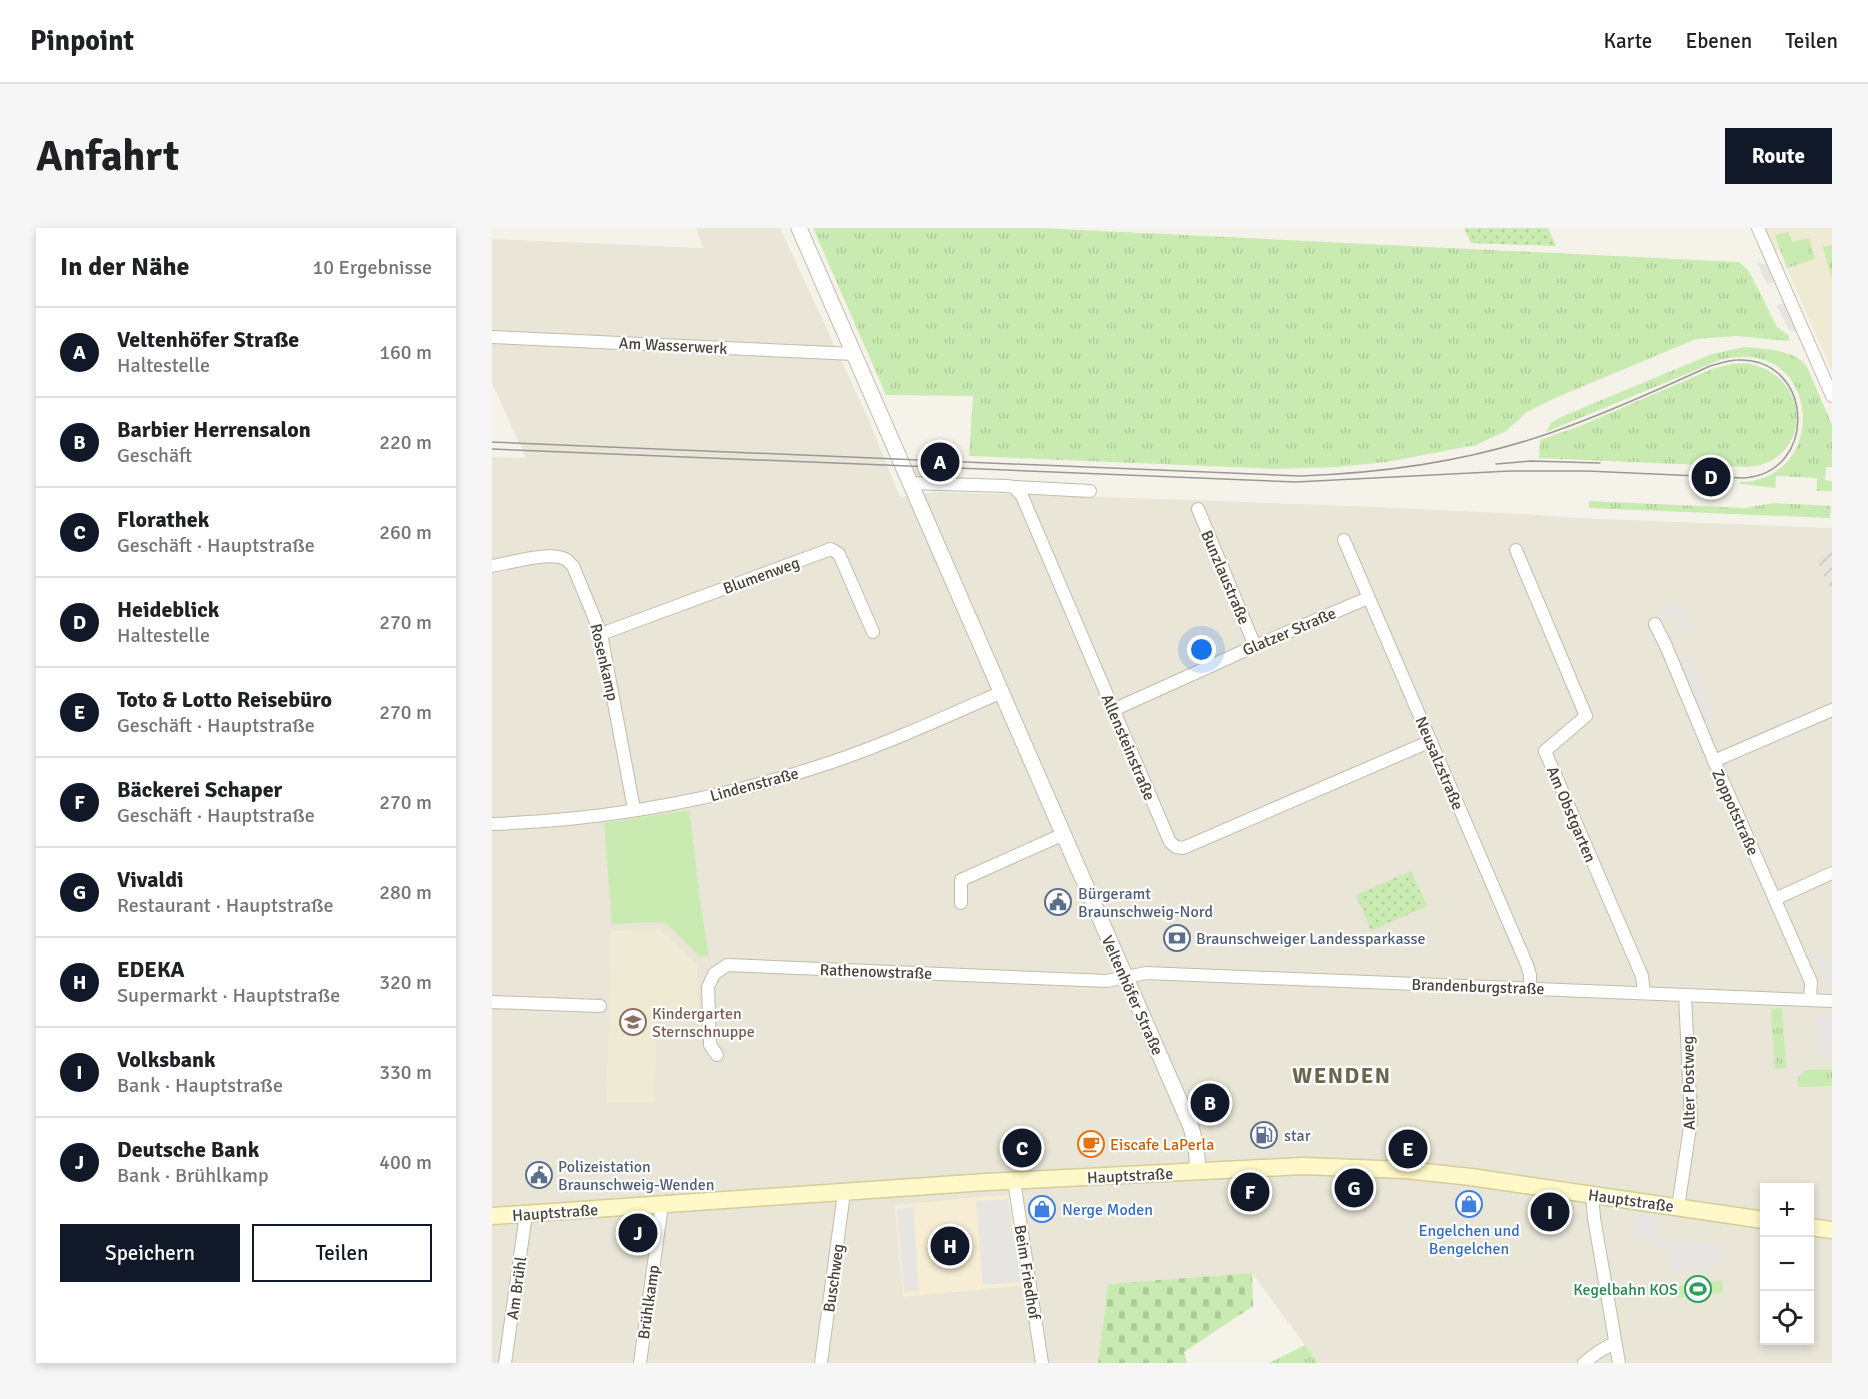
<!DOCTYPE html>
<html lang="de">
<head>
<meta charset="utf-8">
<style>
	body { margin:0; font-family:Signika,sans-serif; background:#f6f6f6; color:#202124 }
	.controls { position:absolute; right:18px; bottom:18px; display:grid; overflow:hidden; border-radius:0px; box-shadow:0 3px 9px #0003 }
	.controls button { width:54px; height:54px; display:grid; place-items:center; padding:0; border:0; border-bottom:2px solid #e0e0e0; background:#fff; color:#202124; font:30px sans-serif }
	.you { position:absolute; left:710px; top:422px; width:21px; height:21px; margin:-15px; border:4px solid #fff; border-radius:50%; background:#1a73e8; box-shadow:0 0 0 9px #1a73e833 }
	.badge { display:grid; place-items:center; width:39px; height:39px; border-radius:50%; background:#111827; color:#fff; font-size:20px; font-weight:700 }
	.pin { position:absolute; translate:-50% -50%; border:3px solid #fff; box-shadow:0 2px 6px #0006 }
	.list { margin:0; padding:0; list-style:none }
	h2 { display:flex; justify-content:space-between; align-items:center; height:78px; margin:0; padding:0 24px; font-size:26px }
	h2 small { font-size:20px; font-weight:400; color:#757577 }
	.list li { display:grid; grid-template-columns:39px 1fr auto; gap:18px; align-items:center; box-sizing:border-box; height:90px; padding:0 24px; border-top:2px solid #e0e0e0 }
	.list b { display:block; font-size:22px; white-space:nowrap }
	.list p { margin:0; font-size:20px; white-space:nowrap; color:#757577 }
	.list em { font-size:20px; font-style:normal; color:#757577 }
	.actions { display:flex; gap:12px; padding:18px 24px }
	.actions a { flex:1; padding:14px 0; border:2px solid #111827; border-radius:0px; text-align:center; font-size:21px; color:#111827 }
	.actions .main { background:#111827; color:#fff }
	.icon { flex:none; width:33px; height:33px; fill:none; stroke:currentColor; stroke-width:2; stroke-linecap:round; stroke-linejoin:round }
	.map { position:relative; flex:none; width:1340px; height:1135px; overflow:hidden; border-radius:0px }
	header { display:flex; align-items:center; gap:36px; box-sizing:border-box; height:84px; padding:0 30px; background:#fff; border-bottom:2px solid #e0e0e0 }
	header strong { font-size:28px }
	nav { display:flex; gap:33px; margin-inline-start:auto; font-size:21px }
	.intro { display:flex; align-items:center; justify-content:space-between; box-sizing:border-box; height:144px; padding:0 36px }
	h1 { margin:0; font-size:42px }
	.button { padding:15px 27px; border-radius:0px; background:#111827; color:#fff; font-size:21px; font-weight:700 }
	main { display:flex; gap:36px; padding:0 36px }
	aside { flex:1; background:#fff; border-radius:0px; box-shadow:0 3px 9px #0003 }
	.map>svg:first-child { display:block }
	.residential { fill:#e9e5d7; fill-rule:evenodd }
	.commercial { fill:#f7edd4 }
	.industrial { fill:url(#industrial-furrows) }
	.education { fill:#eeead3 }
	.grass { fill:url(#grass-tufts) }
	.cemetery { fill:url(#cemetery-stones) }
	.park { fill:url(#park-dots) }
	.pitch { fill:#c9eab1 }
	.parking { fill:#e6e5e1 }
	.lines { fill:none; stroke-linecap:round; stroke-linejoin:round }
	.minor-casing { stroke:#c1bcab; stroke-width:14 }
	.tertiary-casing { stroke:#c1bcab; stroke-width:17 }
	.secondary-casing { stroke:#d6cd98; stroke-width:19 }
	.minor { stroke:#fff; stroke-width:12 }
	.tertiary { stroke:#fff; stroke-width:15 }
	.secondary { stroke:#fff9c9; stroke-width:16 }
	.tram { stroke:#989898; stroke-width:1.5 }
	.labels { text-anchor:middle; stroke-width:4.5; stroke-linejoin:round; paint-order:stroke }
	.street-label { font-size:16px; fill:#494437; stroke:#fff }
	.service-label { font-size:16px; fill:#4e5e75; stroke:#fff; text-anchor:start }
	.education-label { font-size:16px; fill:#785e54; stroke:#fff; text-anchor:start }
	.food-label { font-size:16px; fill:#c56008; stroke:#fff; text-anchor:start }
	.shop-label { font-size:16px; fill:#366cbe; stroke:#fff; text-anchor:start }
	.leisure-label { font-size:16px; fill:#27864d; stroke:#fff; text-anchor:end }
	.district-label { font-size:22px; font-weight:bold; letter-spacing:1.5px; fill:#6c644e; stroke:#fff }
</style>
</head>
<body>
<header>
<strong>Pinpoint</strong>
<nav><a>Karte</a><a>Ebenen</a><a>Teilen</a></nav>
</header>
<div class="intro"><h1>Anfahrt</h1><a class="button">Route</a></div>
<main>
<aside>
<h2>In der Nähe<small>10 Ergebnisse</small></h2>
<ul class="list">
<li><span class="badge">A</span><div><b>Veltenhöfer Straße</b><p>Haltestelle</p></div><em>160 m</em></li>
<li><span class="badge">B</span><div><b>Barbier Herrensalon</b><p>Geschäft</p></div><em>220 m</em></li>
<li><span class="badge">C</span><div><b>Florathek</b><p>Geschäft · Hauptstraße</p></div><em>260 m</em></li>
<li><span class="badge">D</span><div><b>Heideblick</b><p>Haltestelle</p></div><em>270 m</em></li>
<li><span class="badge">E</span><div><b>Toto &amp; Lotto Reisebüro</b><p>Geschäft · Hauptstraße</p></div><em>270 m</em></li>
<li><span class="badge">F</span><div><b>Bäckerei Schaper</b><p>Geschäft · Hauptstraße</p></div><em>270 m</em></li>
<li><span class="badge">G</span><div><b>Vivaldi</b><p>Restaurant · Hauptstraße</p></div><em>280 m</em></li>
<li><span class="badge">H</span><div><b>EDEKA</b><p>Supermarkt · Hauptstraße</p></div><em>320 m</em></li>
<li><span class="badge">I</span><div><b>Volksbank</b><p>Bank · Hauptstraße</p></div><em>330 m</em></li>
<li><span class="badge">J</span><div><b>Deutsche Bank</b><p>Bank · Brühlkamp</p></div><em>400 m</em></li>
</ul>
<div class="actions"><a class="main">Speichern</a><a>Teilen</a></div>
</aside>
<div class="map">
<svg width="1340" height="1135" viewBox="0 0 1340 1135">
	<defs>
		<pattern id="industrial-furrows" width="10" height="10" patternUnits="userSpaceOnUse" patternTransform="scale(1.5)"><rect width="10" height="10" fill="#e7e4dd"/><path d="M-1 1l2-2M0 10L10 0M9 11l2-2" fill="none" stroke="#c8c5be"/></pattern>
		<pattern id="grass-tufts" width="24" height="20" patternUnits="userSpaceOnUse" patternTransform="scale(1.5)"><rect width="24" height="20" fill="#c9eab1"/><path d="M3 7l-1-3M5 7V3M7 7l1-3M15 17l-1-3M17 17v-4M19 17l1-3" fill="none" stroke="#aeca99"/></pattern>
		<pattern id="cemetery-stones" width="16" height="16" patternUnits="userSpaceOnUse" patternTransform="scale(1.5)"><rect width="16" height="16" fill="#c9eab1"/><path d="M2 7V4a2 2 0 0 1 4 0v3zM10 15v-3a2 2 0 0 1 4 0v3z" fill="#aeca99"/></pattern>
		<pattern id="park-dots" width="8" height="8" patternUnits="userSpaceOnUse" patternTransform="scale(1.5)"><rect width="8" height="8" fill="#c9eab1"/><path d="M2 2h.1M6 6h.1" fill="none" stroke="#aeca99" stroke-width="1.8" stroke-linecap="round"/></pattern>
	</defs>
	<rect width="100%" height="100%" fill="#f5f3e9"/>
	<!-- residential -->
	<path class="residential" d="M204,0H288L376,190L408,269L443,264L612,269L860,278L1032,286L1085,290L1340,300V321L1324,329L1340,365V1135H826L760,1045L616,1056L606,1135H0V229L34,230L0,155V11L211,20ZM1272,960H1318V1112H1272Z"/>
	<!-- commercial -->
	<path class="commercial" d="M521,966L535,1057L411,1069L403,977Z"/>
	<!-- industrial -->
	<path class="industrial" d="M1340,321V365L1324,329Z"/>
	<!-- education -->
	<g class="education">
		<path d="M1273,0H1340V143L1287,22L1282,23Z"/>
		<path d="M168,701L205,737L206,781L165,783L163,875H114L119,739V703Z"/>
	</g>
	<!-- grass -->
	<g class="grass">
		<path d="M321,0H547L1247,34L1257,43L1285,99L1297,108V113L1245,108L1204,111L1063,170L1035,184L1014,203L984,217L895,234L844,239L783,241L477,228L481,168L394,167Z"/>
		<path d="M1297,4L1300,14L1317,10L1323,31L1295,40L1283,7Z"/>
		<path d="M1340,17V51L1331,19Z"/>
		<path d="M1252,119C1271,121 1304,121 1315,139L1340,197V239H1334L1333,252L1340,253V263H1325V250L1284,248L1283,260L1248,256V254C1340,252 1329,105 1228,132L1054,204L1059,195L1069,189L1220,126Z"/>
		<path d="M1252,135C1266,137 1279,142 1289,152C1321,185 1302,237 1255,239L1047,230L1048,212L1088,198L1220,141L1239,136Z"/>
		<path d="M1097,273L1253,280L1282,275L1339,278L1338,290L1097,280Z"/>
		<path d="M1290,780L1294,840L1283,841L1279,781Z"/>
		<path d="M1340,841V858L1306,859V850L1314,842Z"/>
		<path d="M813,1117L826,1135H777Z"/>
	</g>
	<!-- cemetery -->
	<path class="cemetery" d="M760,1045L761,1078L692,1124L695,1135H606L616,1056Z"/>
	<!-- park -->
	<g class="park">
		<path d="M972,0H1056L1064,18L979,15Z"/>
		<path d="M919,643L935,678L879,703L864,667Z"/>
	</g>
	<!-- pitch -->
	<g class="pitch">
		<path d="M197,582L209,680L217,727L208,729L173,694L120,696L112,595Z"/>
		<path d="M1230,1052L1231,1064L1183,1070L1181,1059Z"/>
	</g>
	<!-- parking -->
	<g class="parking">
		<path d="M1265,34L1277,38L1283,54L1275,56Z"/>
		<path d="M1292,75L1305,105L1297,102L1285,78Z"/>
		<path d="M1189,373L1201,402L1190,406L1183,387L1167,393L1163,383Z"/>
		<path d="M1196,426L1225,495L1217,499L1188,430Z"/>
		<path d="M1329,725L1337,743L1340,742V756L1333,757L1320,728Z"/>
		<path d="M1339,783L1340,828L1328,829L1324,784Z"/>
		<path d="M516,971L529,1054L491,1057L484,973Z"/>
		<path d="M421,979L427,1062L412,1064L405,981Z"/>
		<path d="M1143,985L1169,987L1166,1011L1230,1017L1227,1040L1180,1044L1177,1029L1142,1004Z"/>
	</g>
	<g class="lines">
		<defs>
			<g id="minor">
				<path d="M1266,0L1340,168"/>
				<path d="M0,109L362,126"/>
				<path d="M418,255L515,258L522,259L530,268L678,614L684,619L691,620L939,513"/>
				<path d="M522,259L598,263"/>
				<path d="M706,281L763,418"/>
				<path d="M852,312L1035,737L1038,747V760"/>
				<path d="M1024,322L1094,488L1053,523L1150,748L1152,765"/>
				<path d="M0,338C17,335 60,322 75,332C75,332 80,338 81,338L109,406L142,581"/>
				<path d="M1163,396L1174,418L1222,533L1319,754L1318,772"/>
				<path d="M109,406L339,321L347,326L381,404"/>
				<path d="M621,482L763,418L876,370"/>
				<path d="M1222,533L1340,482"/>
				<path d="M0,596C114,592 229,571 337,535C396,515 453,489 510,464"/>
				<path d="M1283,671L1340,645"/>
				<path d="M469,675V652L572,606"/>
				<path d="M0,774L108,778"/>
				<path d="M225,827L218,817L216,759L222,746L235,737L615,753L654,745L1340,773"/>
				<path d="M522,953L550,1135"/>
				<path d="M1100,966L1102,990L1127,1135"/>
				<path d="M1186,979L1199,893L1193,767"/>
				<path d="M13,1135L34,986"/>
				<path d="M148,1135L170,977"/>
				<path d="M329,1135L352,965"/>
				<path d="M1092,1135L1106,1124L1122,1115"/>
			</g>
			<path id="tertiary" d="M307,0L699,899L704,918L706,943"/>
			<g id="secondary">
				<path d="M0,988L494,954L811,938L914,942L979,949L1272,992"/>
				<path d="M1318,999L1340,1002"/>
			</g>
		</defs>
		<!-- minor casing -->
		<use href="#minor" class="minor-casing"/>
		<!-- tertiary casing -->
		<use href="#tertiary" class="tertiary-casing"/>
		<!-- secondary casing -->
		<use href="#secondary" class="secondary-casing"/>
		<!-- minor -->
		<use href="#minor" class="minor"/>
		<!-- tertiary -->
		<use href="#tertiary" class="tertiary"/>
		<!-- secondary -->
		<use href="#secondary" class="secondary"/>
		<!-- tram -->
		<g class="tram">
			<path d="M0,214L808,248C893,245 978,233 1058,205C1113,186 1166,162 1218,138C1227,136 1236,132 1245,132C1323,129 1327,246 1251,250L1095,243H1018L804,254L0,221"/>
			<path d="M1004,236L1039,233L1108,235"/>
		</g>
	</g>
	<!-- icons -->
	<defs>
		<symbol id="civic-ring" viewBox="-11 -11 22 22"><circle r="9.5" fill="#fff" stroke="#5c6f8a" stroke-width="1.5"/><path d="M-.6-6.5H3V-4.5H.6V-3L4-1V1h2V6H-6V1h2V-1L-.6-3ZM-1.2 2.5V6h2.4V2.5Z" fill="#5c6f8a"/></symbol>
		<symbol id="bank-ring" viewBox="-11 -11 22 22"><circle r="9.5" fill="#fff" stroke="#5c6f8a" stroke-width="1.5"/><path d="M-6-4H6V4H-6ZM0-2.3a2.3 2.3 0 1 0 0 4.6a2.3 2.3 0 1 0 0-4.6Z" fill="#5c6f8a"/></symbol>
		<symbol id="school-ring" viewBox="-11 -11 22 22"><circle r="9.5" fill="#fff" stroke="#8d6e63" stroke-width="1.5"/><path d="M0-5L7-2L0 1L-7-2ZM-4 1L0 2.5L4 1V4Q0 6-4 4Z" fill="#8d6e63"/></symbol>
		<symbol id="fuel-ring" viewBox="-11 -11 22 22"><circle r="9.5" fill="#fff" stroke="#5c6f8a" stroke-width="1.5"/><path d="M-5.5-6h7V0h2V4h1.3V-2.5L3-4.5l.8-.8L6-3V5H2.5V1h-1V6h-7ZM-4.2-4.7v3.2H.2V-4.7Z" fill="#5c6f8a"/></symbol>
		<symbol id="cafe-ring" viewBox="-11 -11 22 22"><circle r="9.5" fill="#fff" stroke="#e8710a" stroke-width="1.5"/><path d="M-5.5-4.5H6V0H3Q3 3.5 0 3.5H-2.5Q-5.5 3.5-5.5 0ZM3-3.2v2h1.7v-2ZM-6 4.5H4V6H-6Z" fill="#e8710a"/></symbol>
		<symbol id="shop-ring" viewBox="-11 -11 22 22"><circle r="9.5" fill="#fff" stroke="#3f7fe0" stroke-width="1.5"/><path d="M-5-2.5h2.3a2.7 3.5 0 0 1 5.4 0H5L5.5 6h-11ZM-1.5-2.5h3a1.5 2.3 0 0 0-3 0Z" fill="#3f7fe0"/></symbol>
		<symbol id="stadium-ring" viewBox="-11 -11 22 22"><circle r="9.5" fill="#fff" stroke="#2e9e5b" stroke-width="1.5"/><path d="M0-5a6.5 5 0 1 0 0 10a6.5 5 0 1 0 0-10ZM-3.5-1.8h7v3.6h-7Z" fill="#2e9e5b"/></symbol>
	</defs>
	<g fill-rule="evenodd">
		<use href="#civic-ring" x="551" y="659" width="30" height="30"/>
		<use href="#bank-ring" x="670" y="695" width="30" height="30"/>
		<use href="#school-ring" x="126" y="779" width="30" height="30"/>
		<use href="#fuel-ring" x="757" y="892" width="30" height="30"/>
		<use href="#cafe-ring" x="584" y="901" width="30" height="30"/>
		<use href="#civic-ring" x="32" y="932" width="30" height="30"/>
		<use href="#shop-ring" x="962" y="961" width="30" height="30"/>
		<use href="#shop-ring" x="535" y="966" width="30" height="30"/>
		<use href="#stadium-ring" x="1191" y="1046" width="30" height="30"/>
	</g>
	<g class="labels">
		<!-- street labels -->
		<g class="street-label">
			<text transform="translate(181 117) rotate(3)" y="6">Am Wasserwerk</text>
			<text transform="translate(269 347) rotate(-20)" y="6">Blumenweg</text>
			<text transform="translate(734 349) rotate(67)" y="6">Bunzlaustraße</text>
			<text transform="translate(797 403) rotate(-23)" y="6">Glatzer Straße</text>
			<text transform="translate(113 434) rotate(77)" y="6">Rosenkamp</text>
			<text transform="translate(637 519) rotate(67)" y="6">Allensteinstraße</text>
			<text transform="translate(948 535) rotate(67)" y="6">Neusalzstraße</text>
			<text transform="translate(262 556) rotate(-15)" y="6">Lindenstraße</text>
			<text transform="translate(1244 584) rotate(66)" y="6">Zoppotstraße</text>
			<text transform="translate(1080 586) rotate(67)" y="6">Am Obstgarten</text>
			<text transform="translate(384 743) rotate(2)" y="6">Rathenowstraße</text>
			<text transform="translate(986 758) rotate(2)" y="6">Brandenburgstraße</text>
			<text transform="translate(641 767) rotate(66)" y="6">Veltenhöfer Straße</text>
			<text transform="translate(1196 855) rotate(-91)" y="6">Alter Postweg</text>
			<text transform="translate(638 947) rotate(-3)" y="6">Hauptstraße</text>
			<text transform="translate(1139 972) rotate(8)" y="6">Hauptstraße</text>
			<text transform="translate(63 984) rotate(-4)" y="6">Hauptstraße</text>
			<text transform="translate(536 1044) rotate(81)" y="6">Beim Friedhof</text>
			<text transform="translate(341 1050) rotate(-82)" y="6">Buschweg</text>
			<text transform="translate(24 1060) rotate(-82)" y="6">Am Brühl</text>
			<text transform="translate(156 1074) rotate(-82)" y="6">Brühlkamp</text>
		</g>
		<!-- service labels -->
		<g class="service-label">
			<text x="586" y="671">Bürgeramt<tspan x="586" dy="18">Braunschweig-Nord</tspan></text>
			<text x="704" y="716">Braunschweiger Landessparkasse</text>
			<text x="792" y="913">star</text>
			<text x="66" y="944">Polizeistation<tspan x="66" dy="18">Braunschweig-Wenden</tspan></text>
		</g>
		<!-- education labels -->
		<g class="education-label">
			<text x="160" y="791">Kindergarten<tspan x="160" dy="18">Sternschnuppe</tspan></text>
		</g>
		<!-- food labels -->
		<g class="food-label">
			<text x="618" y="922">Eiscafe LaPerla</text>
		</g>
		<!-- shop labels -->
		<g class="shop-label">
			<text x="570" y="987">Nerge Moden</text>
			<text x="977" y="1008" text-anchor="middle">Engelchen und<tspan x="977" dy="18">Bengelchen</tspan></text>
		</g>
		<!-- leisure labels -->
		<g class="leisure-label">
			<text x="1186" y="1067">Kegelbahn KOS</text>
		</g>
		<!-- district labels -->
		<g class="district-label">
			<text x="850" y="855">WENDEN</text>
		</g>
	</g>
</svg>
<div class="controls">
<button>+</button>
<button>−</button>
<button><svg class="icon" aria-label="locate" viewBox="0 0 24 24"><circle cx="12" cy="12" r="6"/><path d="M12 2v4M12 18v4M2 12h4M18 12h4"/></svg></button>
</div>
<div class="you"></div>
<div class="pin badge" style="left:448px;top:234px">A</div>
<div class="pin badge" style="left:718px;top:875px">B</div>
<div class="pin badge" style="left:530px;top:920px">C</div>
<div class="pin badge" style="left:1219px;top:249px">D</div>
<div class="pin badge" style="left:916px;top:921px">E</div>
<div class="pin badge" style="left:758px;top:964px">F</div>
<div class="pin badge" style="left:862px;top:960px">G</div>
<div class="pin badge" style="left:458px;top:1018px">H</div>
<div class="pin badge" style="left:1058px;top:984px">I</div>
<div class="pin badge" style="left:146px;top:1005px">J</div>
</div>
</main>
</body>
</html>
